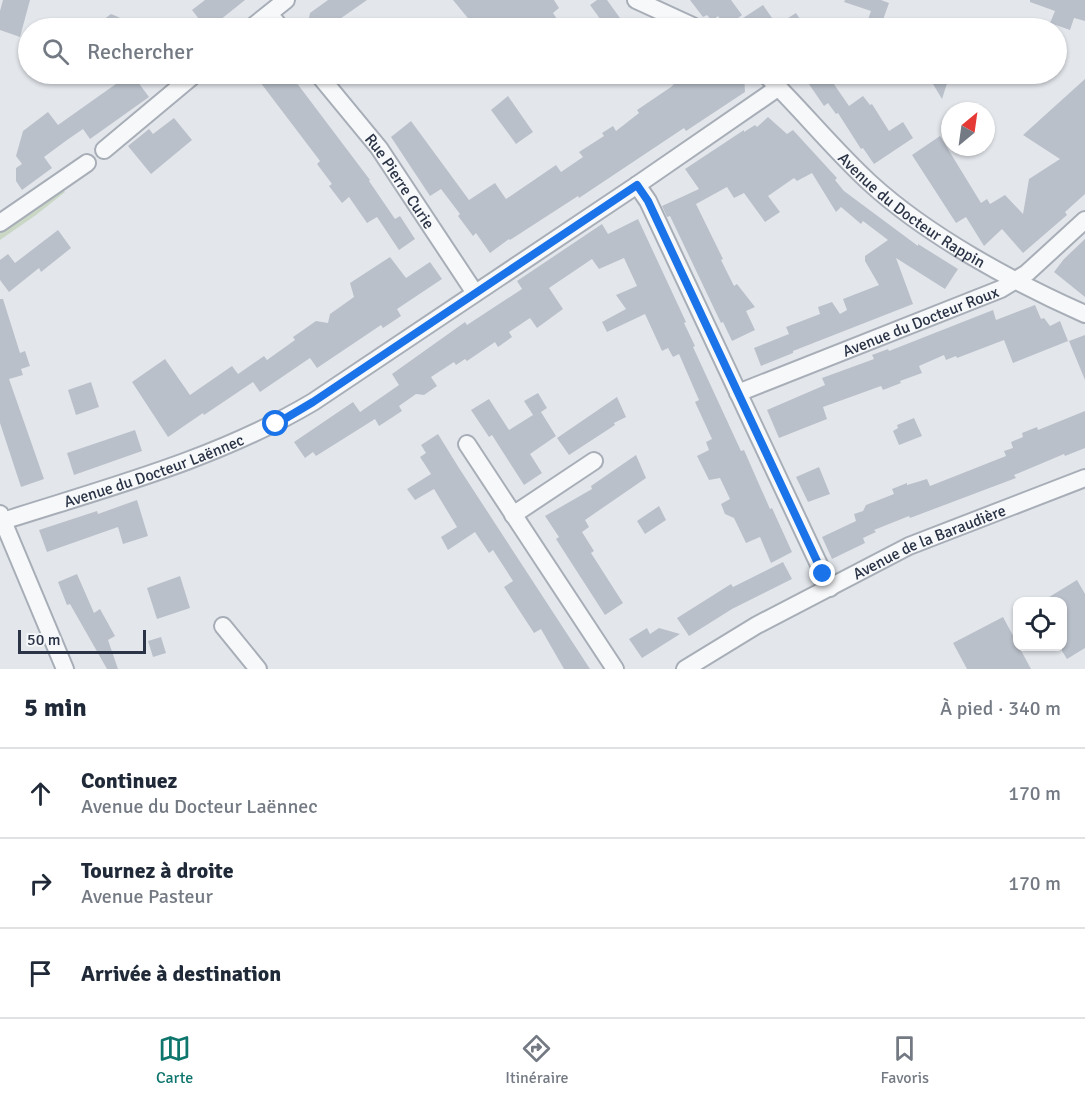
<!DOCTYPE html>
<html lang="fr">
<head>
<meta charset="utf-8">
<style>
	body { margin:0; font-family:Signika,sans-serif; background:#f2f2f3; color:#1f2937 }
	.controls { position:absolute; right:18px; bottom:18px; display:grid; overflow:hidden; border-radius:12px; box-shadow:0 2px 4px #0004 }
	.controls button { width:54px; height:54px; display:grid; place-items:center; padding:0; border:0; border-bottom:2px solid #e0e1e3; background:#fff; color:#1f2937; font:30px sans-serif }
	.compass { position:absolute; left:941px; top:102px; width:54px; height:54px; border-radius:50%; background:#fff; box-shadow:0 2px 4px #0004; rotate:29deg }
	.scale { position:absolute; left:18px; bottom:15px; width:128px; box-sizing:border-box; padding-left:6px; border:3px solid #2a3446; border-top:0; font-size:16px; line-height:21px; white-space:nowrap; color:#2a3446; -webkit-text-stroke:4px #f4f6f9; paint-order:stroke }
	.stop { position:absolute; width:18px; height:18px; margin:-14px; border:4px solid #1a73e8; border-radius:50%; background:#fff }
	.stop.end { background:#1a73e8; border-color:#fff; box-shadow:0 2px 6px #0008 }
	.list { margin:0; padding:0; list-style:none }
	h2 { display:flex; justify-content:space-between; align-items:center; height:78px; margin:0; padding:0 24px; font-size:26px }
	h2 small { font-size:20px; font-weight:400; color:#747a83 }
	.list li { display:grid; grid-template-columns:39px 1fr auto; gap:18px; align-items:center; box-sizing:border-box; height:90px; padding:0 24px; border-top:2px solid #e0e1e3 }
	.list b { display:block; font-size:22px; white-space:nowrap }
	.list p { margin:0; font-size:20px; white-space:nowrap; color:#747a83 }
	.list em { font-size:20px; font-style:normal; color:#747a83 }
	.icon { flex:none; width:33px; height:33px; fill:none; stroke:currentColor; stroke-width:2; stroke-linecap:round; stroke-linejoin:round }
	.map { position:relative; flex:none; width:1085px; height:669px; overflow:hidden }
	.search { position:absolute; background:#fff; box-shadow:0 2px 4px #0004; left:18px; right:18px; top:18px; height:66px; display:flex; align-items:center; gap:15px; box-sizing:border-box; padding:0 21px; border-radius:33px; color:#747a83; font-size:22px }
	.sheet { height:348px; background:#fff }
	nav { display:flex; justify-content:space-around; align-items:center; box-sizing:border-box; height:84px; border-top:2px solid #e0e1e3; background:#fff; font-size:16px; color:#747a83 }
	nav a { display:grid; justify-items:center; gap:3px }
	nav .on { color:#0f766e }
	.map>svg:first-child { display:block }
	.green { fill:#c9d7c4 }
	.building { fill:#bac0ca }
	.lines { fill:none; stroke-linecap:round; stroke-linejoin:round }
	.street-casing { stroke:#a8aeb7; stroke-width:20 }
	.street { stroke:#f7f8fa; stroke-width:16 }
	.route { stroke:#1a73e8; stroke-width:8 }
	.labels { text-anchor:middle; stroke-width:4.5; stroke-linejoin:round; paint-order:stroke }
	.street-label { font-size:16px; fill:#2a3446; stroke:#f4f6f9 }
</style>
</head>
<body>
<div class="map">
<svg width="1085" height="669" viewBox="0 0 1085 669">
	<rect width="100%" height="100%" fill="#e3e7ec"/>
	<!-- green -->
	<path class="green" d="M62,188L65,192L36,215L0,240V231Z"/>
	<!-- building -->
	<g class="building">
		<path d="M3,0H30L20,37L0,30V11Z"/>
		<path d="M205,0H245L210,28H206L192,10Z"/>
		<path d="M328,0H367L327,28H307L310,13Z"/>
		<path d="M453,0H554L559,8L553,13L563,28H476Z"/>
		<path d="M597,0H607L620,18L606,27L590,5Z"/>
		<path d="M690,0H731L742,15L726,27L718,16L712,21L707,15L703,17Z"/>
		<path d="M845,0H881L889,3L880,28H865L871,11L844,2Z"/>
		<path d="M1030,0H1085V21L1074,18L1070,30L1050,23L1055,11L1030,2Z"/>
		<path d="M763,5L777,25L796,13L806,28H746L740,20Z"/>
		<path d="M111,14L116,16L140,28H92Z"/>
		<path d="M130,74H132L149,97L90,139L83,129L67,140L44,157L52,168L22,190L16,181V168L22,164L16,156L23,131L48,112L58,125Z"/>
		<path d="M254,74H290L370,180L369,181L395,219L400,216L415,239L399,250L377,217L367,223L349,197L342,203L329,186L332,184L317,164L320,161Z"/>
		<path d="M672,74H744L745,92L686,131L684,128L579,198L578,196L510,240L509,239L490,253L476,233L473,236L458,216L460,214L441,189L430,196L391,137L411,121L469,200L495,183L506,199L556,165L561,172L583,157L579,152L604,136L602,133L613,126L616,131L639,113L637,110L671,87L677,81Z"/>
		<path d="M802,74H827L849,106L863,96L870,105L872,104L889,131L903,122L913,138L874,164L863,148L861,149L838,113L836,114L828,103L824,106Z"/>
		<path d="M927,74H950L942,99Z"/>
		<path d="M1085,79V194L1065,212L1067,215L1023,253L1002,229L984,246L966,217L956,223L912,155L940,136L981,203L987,199L990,204L1005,195L1023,214L1029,179L1060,159L1023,135Z"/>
		<path d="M508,96L533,132L516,144L491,110Z"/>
		<path d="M768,117L787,134L793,130L837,178L835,180L844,191L918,246V244L958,269L945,289L896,258L913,304L793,351V353L761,366L754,348L789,334L786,327L820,314L818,307L832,302L840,314L847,310L843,299L879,285L865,261V256L888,240L863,221L861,224L841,207L836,212L812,173L797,181L794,178L768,196L780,212L765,222L744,193L734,198L727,187L696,204L723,259L721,260L734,286L737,284L755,307L746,311L755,330L732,341L723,322L721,323L670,216L667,217L662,206L699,189L685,169L744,130V132L755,125L757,127Z"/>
		<path d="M174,118L192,140L151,174L128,146L149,129L153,134Z"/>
		<path d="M638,219L686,322L684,323L695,346L693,347L741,451L744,450L770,509L772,508L792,552L771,563L760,537L746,543L734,518L725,514L721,504L730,499L720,478L709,480L697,456L709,450L706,442L712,439L695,402L699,400L679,354L673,357L668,348L662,351L645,314L607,332L602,322L626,309L616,295L637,286L624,258L599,269L592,259L549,288L563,309L537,328L530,318L509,332L512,337L498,347L495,342L467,361L465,359L456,365L454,362L431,377L437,386L424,395L416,394L399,406L402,411L379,426L375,419L316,456L313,452L305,458L294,442L353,402L360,412L399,385L392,374L465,322L467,325L522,289L517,281L602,224L608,234Z"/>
		<path d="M58,230L71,248L41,272L39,268L9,292L0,280V260L8,254L15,263Z"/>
		<path d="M1085,239V297L1054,272L1064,259Z"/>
		<path d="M390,257L406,278L430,262L442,279L397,309L401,316L383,328L381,325L317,368L310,358L260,392L253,382L204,415L203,413L168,437L132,382L165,359L190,395L232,366L238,374L264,356L267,360L295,340L293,337L316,321L328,323L330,314L354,297L350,283Z"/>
		<path d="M0,299H3L20,353L25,351L30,366L21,369L23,375L9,379L44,479L21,487L0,423Z"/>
		<path d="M1035,305L1041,319L1044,318L1050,326L1060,321L1068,341L1013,363L1004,340L957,358L956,356L946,360L944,355L919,366L922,373L900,381L901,383L883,390L881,386L823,407L827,419L779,438L767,410L825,385L822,378L874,359L872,355L888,349L889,351L993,310L996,320Z"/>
		<path d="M1085,335V380L1069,341Z"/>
		<path d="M91,382L99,407L76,415L68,390Z"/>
		<path d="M538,393L547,408L541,412L556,436L530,454L542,473L524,485L492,435L489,437L471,410L489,399L509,430L533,415L524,401Z"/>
		<path d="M617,397L626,417L614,423L615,425L569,455L557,438Z"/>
		<path d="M1085,411V448L1065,456L1064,454L1014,475L1016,478L910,518L909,516L874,530L876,532L863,538L865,543L832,559L822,537L856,521L854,514L863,511L866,505L894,494L892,489L907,483V485L927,479L930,486L1006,456L1004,451L1013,448L1011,442L1023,437L1022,433L1037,427L1038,430Z"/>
		<path d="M914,418L922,436L899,445L893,431L898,428L897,425Z"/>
		<path d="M135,430L142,451L74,475L67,453Z"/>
		<path d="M438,434L459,468L590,669H564L541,629L534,633L504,587L513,581L493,550L489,553L475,532L448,550L441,537L457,527L434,489L415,500L407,489L431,474L420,457L426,453L421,445Z"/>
		<path d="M636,455L646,478L585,520L589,527L582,532L594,551L591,553L623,603L605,615L556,539L559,537L545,516L592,489L591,486Z"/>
		<path d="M819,467L830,494L808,502L796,477Z"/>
		<path d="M137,500L148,536L123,544L118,527L47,552L39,530L97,511L98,514Z"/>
		<path d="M659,506L666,520L645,534L637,521Z"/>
		<path d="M783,562L792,579L732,609L689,636L677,618L731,584L733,587Z"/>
		<path d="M77,574L94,613L100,609L115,636L108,640L118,669H107L70,604L67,605L58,582Z"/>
		<path d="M180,576L190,608L157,619L147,588Z"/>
		<path d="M1077,580L1085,594V648L1067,659L1062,651V602H1041Z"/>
		<path d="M1003,617L1031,669H967L953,643Z"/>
		<path d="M647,628L650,634L659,628L680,634L642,658L629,639Z"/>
		<path d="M161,637L166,653L153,657L148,641Z"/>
	</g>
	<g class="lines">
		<defs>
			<g id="street">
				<path d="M636,0L697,28"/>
				<path d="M269,14L281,28"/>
				<path d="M251,28L286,0"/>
				<path id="s1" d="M318,74L379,148L475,293"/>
				<path id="s2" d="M765,74C801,109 833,149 870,183C928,236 1013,282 1085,314"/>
				<path d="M104,150L195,74"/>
				<path d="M637,185L648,201L830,588"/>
				<path d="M0,223L87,163"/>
				<path id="s3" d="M738,393L1001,289L1027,273L1085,220"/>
				<path d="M467,444L615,669"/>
				<path d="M0,514L65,669"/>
				<path d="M513,515L594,461"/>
				<path id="s4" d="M3,521C109,487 217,459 313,402L637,185L779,87"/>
				<path d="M223,626L258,669"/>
				<path id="s5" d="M685,669L757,625L909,546L1085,478"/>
			</g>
		</defs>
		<!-- street casing -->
		<use href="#street" class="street-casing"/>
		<!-- street -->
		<use href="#street" class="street"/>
	</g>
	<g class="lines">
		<!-- route -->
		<path class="route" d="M276,424L313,402L637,185L648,201L823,574"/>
	</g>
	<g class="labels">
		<!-- street labels -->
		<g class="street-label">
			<text dy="6" stroke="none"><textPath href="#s1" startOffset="135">Rue Pierre Curie</textPath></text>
			<text dy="6" stroke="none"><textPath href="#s2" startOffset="201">Avenue du Docteur Rappin</textPath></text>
			<text dy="6" stroke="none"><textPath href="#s3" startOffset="196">Avenue du Docteur Roux</textPath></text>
			<text dy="6" stroke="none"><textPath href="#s4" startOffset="159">Avenue du Docteur Laënnec</textPath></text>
			<text dy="6" stroke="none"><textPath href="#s5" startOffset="276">Avenue de la Baraudière</textPath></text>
		</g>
	</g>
</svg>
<div class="controls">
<button><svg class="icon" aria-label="locate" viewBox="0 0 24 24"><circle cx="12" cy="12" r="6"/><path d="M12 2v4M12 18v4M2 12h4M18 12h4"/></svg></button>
</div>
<svg class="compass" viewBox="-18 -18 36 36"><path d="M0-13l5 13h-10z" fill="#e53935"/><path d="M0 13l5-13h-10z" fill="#747a83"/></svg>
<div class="scale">50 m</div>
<div class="stop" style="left:276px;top:424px"></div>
<div class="stop end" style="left:823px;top:574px"></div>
<div class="search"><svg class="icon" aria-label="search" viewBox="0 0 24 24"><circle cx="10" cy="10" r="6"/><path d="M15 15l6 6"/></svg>Rechercher</div>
</div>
<section class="sheet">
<h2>5 min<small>À pied · 340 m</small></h2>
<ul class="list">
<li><svg class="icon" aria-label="ahead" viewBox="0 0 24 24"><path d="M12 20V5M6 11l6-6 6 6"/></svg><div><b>Continuez</b><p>Avenue du Docteur Laënnec</p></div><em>170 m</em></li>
<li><svg class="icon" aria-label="right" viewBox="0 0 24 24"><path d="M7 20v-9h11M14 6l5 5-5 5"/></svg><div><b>Tournez à droite</b><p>Avenue Pasteur</p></div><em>170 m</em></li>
<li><svg class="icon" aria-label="arrive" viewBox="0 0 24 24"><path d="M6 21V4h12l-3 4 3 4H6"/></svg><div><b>Arrivée à destination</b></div></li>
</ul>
</section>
<nav>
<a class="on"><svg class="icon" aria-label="map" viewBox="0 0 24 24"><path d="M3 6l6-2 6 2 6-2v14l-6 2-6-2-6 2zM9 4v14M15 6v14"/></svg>Carte</a>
<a><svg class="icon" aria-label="directions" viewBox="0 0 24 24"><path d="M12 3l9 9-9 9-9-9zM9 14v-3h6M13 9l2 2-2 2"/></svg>Itinéraire</a>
<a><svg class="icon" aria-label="saved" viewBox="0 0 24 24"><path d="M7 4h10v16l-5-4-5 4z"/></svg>Favoris</a>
</nav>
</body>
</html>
